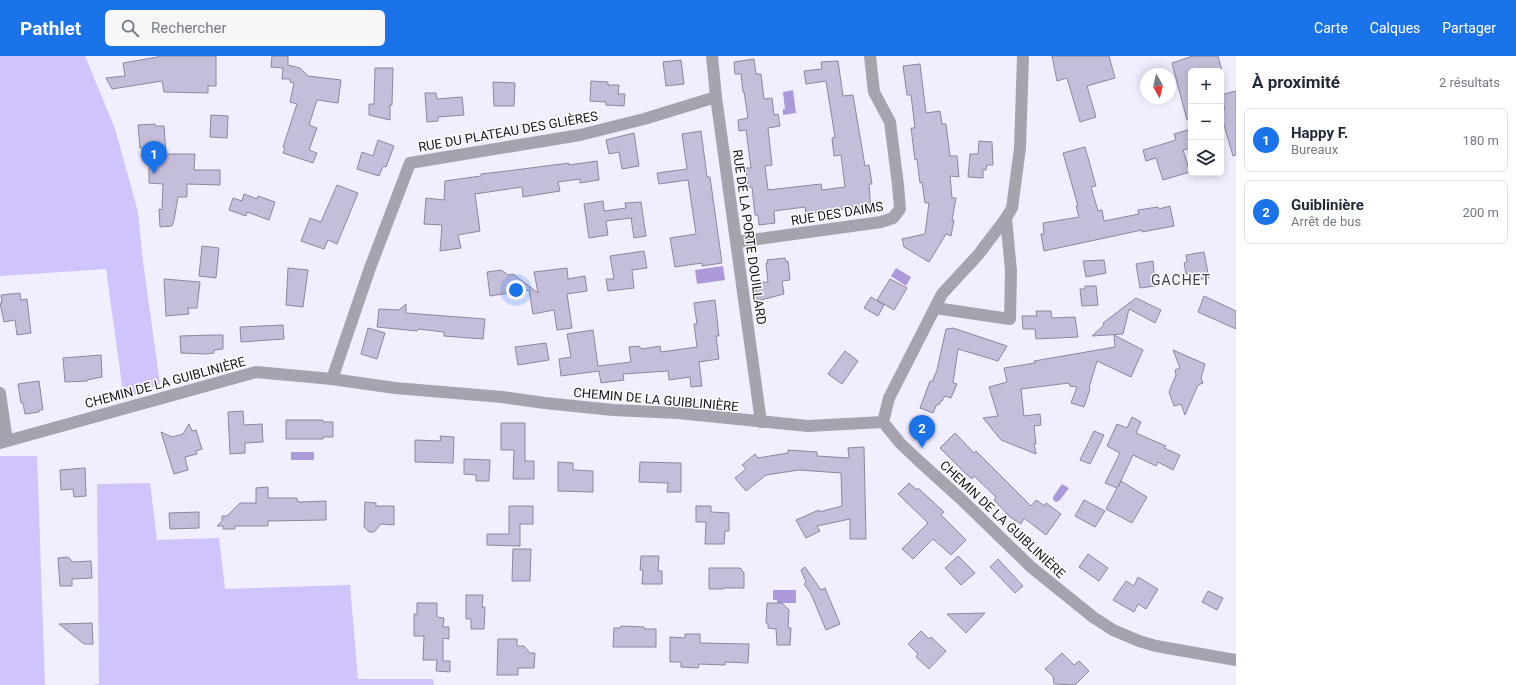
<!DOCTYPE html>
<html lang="fr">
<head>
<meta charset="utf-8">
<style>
	body { margin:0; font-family:Roboto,sans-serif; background:#f6f6f7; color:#1f2937 }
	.controls { position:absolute; right:12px; top:12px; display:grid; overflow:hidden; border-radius:6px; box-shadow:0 2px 10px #0003 }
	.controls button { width:36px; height:36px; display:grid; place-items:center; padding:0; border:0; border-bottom:1px solid #e0e1e3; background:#fff; color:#1f2937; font:20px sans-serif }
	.compass { position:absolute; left:1140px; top:12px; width:36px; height:36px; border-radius:50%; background:#fff; box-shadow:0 2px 10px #0003; rotate:172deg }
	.you { position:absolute; left:516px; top:234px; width:14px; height:14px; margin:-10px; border:3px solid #fff; border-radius:50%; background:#1a73e8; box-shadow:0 0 0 6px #1a73e833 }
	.badge { display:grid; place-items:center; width:26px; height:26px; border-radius:50%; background:#1a73e8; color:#fff; font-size:13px; font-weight:700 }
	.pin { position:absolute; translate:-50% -33px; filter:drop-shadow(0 1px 2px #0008) }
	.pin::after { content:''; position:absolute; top:21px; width:14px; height:12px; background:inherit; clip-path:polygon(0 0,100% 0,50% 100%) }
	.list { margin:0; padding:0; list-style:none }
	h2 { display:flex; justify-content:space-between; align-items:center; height:52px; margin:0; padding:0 16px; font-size:17px }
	h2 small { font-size:13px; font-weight:400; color:#747a83 }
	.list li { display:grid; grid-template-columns:26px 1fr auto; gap:12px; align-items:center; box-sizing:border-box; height:64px; margin:0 8px 8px; padding:0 8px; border:1px solid #e0e1e3; border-radius:6px }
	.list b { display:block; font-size:15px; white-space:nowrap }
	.list p { margin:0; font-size:13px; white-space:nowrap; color:#747a83 }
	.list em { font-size:13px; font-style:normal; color:#747a83 }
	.icon { flex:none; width:22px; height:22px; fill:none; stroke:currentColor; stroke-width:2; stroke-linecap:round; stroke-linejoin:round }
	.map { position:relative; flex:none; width:1236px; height:629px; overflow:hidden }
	header { display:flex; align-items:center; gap:24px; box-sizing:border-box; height:56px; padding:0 20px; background:#1a73e8; color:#fff }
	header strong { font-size:19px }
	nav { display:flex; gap:22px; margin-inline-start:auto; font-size:14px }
	.search { width:280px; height:36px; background:#f6f6f7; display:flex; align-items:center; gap:10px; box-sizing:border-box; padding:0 14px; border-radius:6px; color:#747a83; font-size:15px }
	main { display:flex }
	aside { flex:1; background:#fff }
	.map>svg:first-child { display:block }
	.green { fill:#d1c3fb }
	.water { fill:#ab99da }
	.building { fill:#c5beda; stroke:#8c86a0 }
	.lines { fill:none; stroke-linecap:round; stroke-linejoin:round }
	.minor { stroke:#a6a3af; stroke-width:12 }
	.labels { text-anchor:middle; stroke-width:3; stroke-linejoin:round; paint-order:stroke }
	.street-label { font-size:13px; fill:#17141e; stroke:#fff }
	.neighbourhood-label { font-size:14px; letter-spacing:1px; fill:#3f3a50; stroke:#fff }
</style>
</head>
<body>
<header>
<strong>Pathlet</strong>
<div class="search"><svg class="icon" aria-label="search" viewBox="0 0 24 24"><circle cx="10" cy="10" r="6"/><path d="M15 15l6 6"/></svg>Rechercher</div>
<nav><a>Carte</a><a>Calques</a><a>Partager</a></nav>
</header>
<main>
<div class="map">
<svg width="1236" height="629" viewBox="0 0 1236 629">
	<rect width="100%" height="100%" fill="#f1eeff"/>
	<!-- green -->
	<g class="green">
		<path d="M0,0H85L115,73L138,156L143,206L160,328L124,343L106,213L0,220Z"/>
		<path d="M0,400H37L45,629H0Z"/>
		<path d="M150,427L157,484L219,482L225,533L350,529L358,623H433L434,629H93L99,627L97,428Z"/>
	</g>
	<!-- water -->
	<g class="water">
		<path d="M793,34L796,57L783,59V53H785L783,36Z"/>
		<path d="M723,210L725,224L697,228L695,214Z"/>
		<path d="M896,212L911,221L906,230L891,220Z"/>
		<rect x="291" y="396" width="23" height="8"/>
		<path d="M1062,428L1069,432L1060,444L1056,446L1053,444V441Z"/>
		<path d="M773,534H796V547H777V544H773Z"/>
	</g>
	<!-- building -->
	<g class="building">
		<path d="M158,0H216V30H208V37L164,36L162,25L112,33L106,22L125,20L123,7L158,1Z"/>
		<path d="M272,0H288V9L300,12L308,20L341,24L338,47L317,44L309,69L317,72L309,94L317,97L313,107L283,97L285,92L283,91L297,48L290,46L294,27L290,26V23H282L283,12L271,11Z"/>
		<path d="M1052,0H1109L1115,22L1087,30L1096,61L1080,66L1067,22L1057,25Z"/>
		<path d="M1193,0H1218L1222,15H1191V63L1187,64L1172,7Z"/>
		<path d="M754,3L756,18H761L764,43L772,42L774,59L778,58L780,70L768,72L772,109L765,110L768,134L821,128L822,134L845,131L841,99L834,100L832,82L835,81L826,25L806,28L804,15L822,13L821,6L838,5L843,40L853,39L865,110L869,109L872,128H869L871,156L852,158L851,152L806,158L805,151L774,155L775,167L759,169L758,159H755L752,131H748L746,112H751L746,74L739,75L738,64L748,62L744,36H743L741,18H735L734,6Z"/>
		<path d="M681,4L684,28L666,30L663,6Z"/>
		<path d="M920,8L926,57L940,55L942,68H946L950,100H957L959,121L950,120L952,142H956L952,164H954L951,180L946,178L929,206L904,191L902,183L925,178L929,147H925L922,126L920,127L917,103L915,104L911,72H915L911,39H907L903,10Z"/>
		<path d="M375,12H393L392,49H390V64L369,59V48H374Z"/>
		<path d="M591,25L608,26V29H619L618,38H625L624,50L606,49V46L590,45Z"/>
		<path d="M493,26L515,27L514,50H494Z"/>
		<path d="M1236,35V99L1233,100L1221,59V54L1225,53L1221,39Z"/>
		<path d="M425,37H436L437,43L462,41L464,59L438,61V65L427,66Z"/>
		<path d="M211,59L228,60L227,82L210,81Z"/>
		<path d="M155,68V70H164L166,98H195L194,114H220V129L187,128V141H178L174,164L172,170L160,171L159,153L162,154L163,128L149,127V100H145V92H140L138,69Z"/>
		<path d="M1191,73V92L1183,94L1190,116L1163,124L1156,102L1146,105L1143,94L1176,84L1174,78Z"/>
		<path d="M701,75L707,121H710L722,207L702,210V207L675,211L670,182L696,178L688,124L659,128L657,117L687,113L682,78Z"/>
		<path d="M634,77L639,110L622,113L619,96L609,98L606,84Z"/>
		<path d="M378,84L394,90L386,111L383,110L379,120L357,113L362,96L373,100Z"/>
		<path d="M979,85L992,86L993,109H987L986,114H983V122L968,121L970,98H978Z"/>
		<path d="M1085,91L1096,130L1091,131L1098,155L1102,154L1104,165L1139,158L1138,154L1158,151L1159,153L1170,150L1174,170L1142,176V174L1044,195L1041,178H1044L1043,167L1079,161L1076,150H1078L1063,97Z"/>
		<path d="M597,105L599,124L580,127V123L558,126L560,135L523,141L522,131L475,138L480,175L458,179L461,192L440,195L442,169L424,168L426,142L444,144L445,125L481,120V118L507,115L569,107V109Z"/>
		<path d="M337,129L358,137L337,188L328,184L324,193L301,185L310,162L321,166Z"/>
		<path d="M244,138L257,143L258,140L275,146L269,164L247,156L246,160L229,154L233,142L242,145Z"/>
		<path d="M603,145L604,155L626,152L625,147L641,146L646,180L634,182L631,162L606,165L608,179L589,182L584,148Z"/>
		<path d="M202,190L219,192L216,222L199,220Z"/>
		<path d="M644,195L647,212L632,214L634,232L608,235L606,223H614L610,200Z"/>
		<path d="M1204,196L1209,222L1191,225L1189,218H1186L1184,207L1187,206L1186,199Z"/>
		<path d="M785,202L786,206L788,205L790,224L782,225L784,238L757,245L755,227L768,226L766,207H768L767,204Z"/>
		<path d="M1104,204L1106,217L1086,221L1083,205Z"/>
		<path d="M1153,205L1155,230L1140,232L1136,208Z"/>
		<path d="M288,212L308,214L303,251L286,249Z"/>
		<path d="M567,212L568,223L585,220L587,235L567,238L572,272L557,274L554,254L533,258L529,234L490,240L487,216L501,214L508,219L513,218L538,237L534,216Z"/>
		<path d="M164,223L200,226L197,252H188L189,258L166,260Z"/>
		<path d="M890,223L907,232L894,254L877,244Z"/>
		<path d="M1085,230H1096L1098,249L1082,250L1080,233H1085Z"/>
		<path d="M20,237L21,244L27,243L31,277L17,279L15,264L4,266L0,247H2L1,239Z"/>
		<path d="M1204,240L1236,255V273L1198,256Z"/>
		<path d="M871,241L884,249L878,260L864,252Z"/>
		<path d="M1136,242L1161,254L1155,267L1129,253L1123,278L1092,280L1104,269L1103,267Z"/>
		<path d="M715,244L719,280H716L719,303L699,306L702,330L691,331L690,321L669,324L668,315L623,318L624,324L601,327L599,315L561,320L559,303L571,301L567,278L593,274L598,310L631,306L629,291L639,290L642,293L660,290L661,296L697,291L694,268H697L694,247Z"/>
		<path d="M406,248V257L485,263L483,283L444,280V276L418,273L417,275L377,271L379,253L399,254Z"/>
		<path d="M1036,255H1051L1052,262L1075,261L1078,281L1036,283L1035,273H1023L1022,260H1037Z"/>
		<path d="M283,269L284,283L241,286L240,271Z"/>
		<path d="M368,272L385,277L377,303L361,298Z"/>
		<path d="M953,272L1007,290L998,305L958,293L953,327L957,328L951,342L945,340L942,345H941L939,349L937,348L933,357L920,352L930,325L932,326L937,314L946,273Z"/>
		<path d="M214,279H223V293L214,294V297L206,298L181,297L180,280Z"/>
		<path d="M1114,279L1143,294L1131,321L1097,305L1089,332L1090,333L1084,351L1071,347L1077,331L1070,330L1069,327L1021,333L1024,360L1040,358L1041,369L1034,370L1036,388H1034L1036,398L1001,384L983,362L998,360L989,331L1007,326L1004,312L1035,307L1034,305L1115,291Z"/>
		<path d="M546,287L549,304L518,309L515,291Z"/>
		<path d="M1173,294L1205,308L1201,322L1203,327L1198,329L1185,359L1181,348L1174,350L1169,336L1176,319L1175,314L1180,312Z"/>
		<path d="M845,295L858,305L842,328L828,318Z"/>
		<path d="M101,299L102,321L87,324V325L65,326L63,302Z"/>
		<path d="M39,325L43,354H39V356L25,358L23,347H21L18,328Z"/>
		<path d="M243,355L244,369L262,368L263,386L245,387V397L230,398L228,356Z"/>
		<path d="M1132,361L1141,366L1136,377L1166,390L1164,392L1180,399L1173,414L1158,406L1156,410L1133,399L1118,431L1121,425L1147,441L1132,467L1106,453L1117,432L1105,427L1120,397L1107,390L1117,368L1127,372Z"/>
		<path d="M286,364H323V366H333V381H323V383H286Z"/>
		<path d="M501,367H525V405H534V423H513L514,394H501Z"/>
		<path d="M189,368L192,375L196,374L202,393L196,395L197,398L185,401L188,414L174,418L161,376L172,381L183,378Z"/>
		<path d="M1094,375L1104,379L1090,408L1080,404Z"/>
		<path d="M955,377L974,397L976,395L1031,450L1036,444L1045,450L1046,447L1061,458L1046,479L1024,462L1021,468L1010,461L994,444L996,441L974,420L972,423L965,417L940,392Z"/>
		<path d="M440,380L454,381L453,407L415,406V384L441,385Z"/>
		<path d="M864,391L866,483H850V463L817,470L820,475L806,482L796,464L819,454V456L842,450L841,417L799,414L766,419L746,435L735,422L746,413L742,409L755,398L758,402L788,397V394L817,396V400L849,402L848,392Z"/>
		<path d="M464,403L490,404L489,425H476V419L464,418Z"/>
		<path d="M558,406L573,407V414L593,415V436L558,435Z"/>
		<path d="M640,406L681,407V436H667L668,427L639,426Z"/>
		<path d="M85,412L86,440L74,441L73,433L61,434L60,414Z"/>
		<path d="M909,427L917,434L918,432L944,456L941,459L966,484L951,499L933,483L913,503L902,493L928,467L898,438Z"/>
		<path d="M268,431V442H297V445L300,446L326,445V464L268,465V470H235V473H223V470H217L222,465V460H227L240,447H256V432Z"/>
		<path d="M1084,444L1105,455L1095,471L1075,460Z"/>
		<path d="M365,446L376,447V450H394V469L381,468L374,476H369L364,471Z"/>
		<path d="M509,450H533V468H520V490L487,489V478H509Z"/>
		<path d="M696,450H711V456L729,457V475H725L724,488H705L706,466H696Z"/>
		<path d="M199,456V472L170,473L169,457Z"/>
		<path d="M513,493H531L530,525H512Z"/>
		<path d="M1088,498L1108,512L1099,525L1079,511Z"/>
		<path d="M641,500H659L658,515H662V528H642L643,514H640Z"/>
		<path d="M958,500L975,517L961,529L945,512Z"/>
		<path d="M68,501L73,506L91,505L92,522L72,523V530H60L58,502Z"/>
		<path d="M998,503L1023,530L1015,537L990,511Z"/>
		<path d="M805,511L821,534L825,532L840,568L826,574L811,538L804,528L806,526L801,514Z"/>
		<path d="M709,512H740L744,517V532H723V533H709Z"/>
		<path d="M1138,521L1158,533L1146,553L1138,548L1134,556L1113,544L1126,525L1134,530Z"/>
		<path d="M1208,535L1223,542L1217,554L1202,546Z"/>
		<path d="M466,539H483L482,551H485L484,573H471V563H466Z"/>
		<path d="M417,547H437V561L444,562L443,571H449V583L443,582V605H450V616L436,615L437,604H423L424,580H414V558H417Z"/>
		<path d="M767,547H782L789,554L788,572H791L790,589H777L776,573L768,572V567H766Z"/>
		<path d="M985,557L966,577L947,558Z"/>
		<path d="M92,567L93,588H84L59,568Z"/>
		<path d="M621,570L644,571V573H656V591H613L614,572H621Z"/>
		<path d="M921,575L929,583L931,581L946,595L929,613L916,601L918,598L908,588Z"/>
		<path d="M685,578H700V587L749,588L748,607L725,606V609L699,608L698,612L681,611V606H670V581L685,582Z"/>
		<path d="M498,583H517V590H524L530,597H535L534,612H518V619H497Z"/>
		<path d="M1062,597L1074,609L1079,605L1089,615L1075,629L1054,628L1053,620L1045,613Z"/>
	</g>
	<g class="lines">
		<!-- minor -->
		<g class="minor">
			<path d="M712,0L716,41L761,366"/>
			<path d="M737,186L881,166L893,162L900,153L898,129L890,66L874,36L870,0"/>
			<path d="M935,252L1010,263L1011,215L1006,162"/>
			<path d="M332,323L370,212L410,107L580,79L644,63L716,41"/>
			<path d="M0,337L7,385"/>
			<path d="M883,366L889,342L942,238L978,199L1006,162L1012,152L1020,92L1023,0"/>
			<path d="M0,387L256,316L332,323L395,332L502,341L545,347L613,354L678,357L808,370L883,366L900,387L919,405L961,443L1031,511L1093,561L1113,574L1139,585L1156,590L1236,604"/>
		</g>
	</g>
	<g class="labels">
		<!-- street labels -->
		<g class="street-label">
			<text transform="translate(508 75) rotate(-10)" y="5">RUE DU PLATEAU DES GLIÈRES</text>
			<text transform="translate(837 157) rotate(-9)" y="5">RUE DES DAIMS</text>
			<text transform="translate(750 181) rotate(82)" y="5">RUE DE LA PORTE DOUILLARD</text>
			<text transform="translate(165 326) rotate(-15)" y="5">CHEMIN DE LA GUIBLINIÈRE</text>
			<text transform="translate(656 343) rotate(5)" y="5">CHEMIN DE LA GUIBLINIÈRE</text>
			<text transform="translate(1003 463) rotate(43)" y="5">CHEMIN DE LA GUIBLINIÈRE</text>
		</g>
		<!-- neighbourhood labels -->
		<g class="neighbourhood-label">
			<text x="1181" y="229">GACHET</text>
		</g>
	</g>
</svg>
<div class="controls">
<button>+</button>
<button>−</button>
<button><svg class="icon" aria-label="layers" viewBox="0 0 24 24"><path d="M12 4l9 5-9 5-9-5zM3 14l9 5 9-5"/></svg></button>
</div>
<svg class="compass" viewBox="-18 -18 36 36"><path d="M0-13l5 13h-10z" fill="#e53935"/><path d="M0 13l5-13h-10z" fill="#747a83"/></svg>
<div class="you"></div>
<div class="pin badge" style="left:154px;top:118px">1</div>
<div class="pin badge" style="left:922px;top:392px">2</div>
</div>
<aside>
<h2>À proximité<small>2 résultats</small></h2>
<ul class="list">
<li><span class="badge">1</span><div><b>Happy F.</b><p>Bureaux</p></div><em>180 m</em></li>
<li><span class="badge">2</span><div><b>Guiblinière</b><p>Arrêt de bus</p></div><em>200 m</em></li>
</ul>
</aside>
</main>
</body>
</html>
